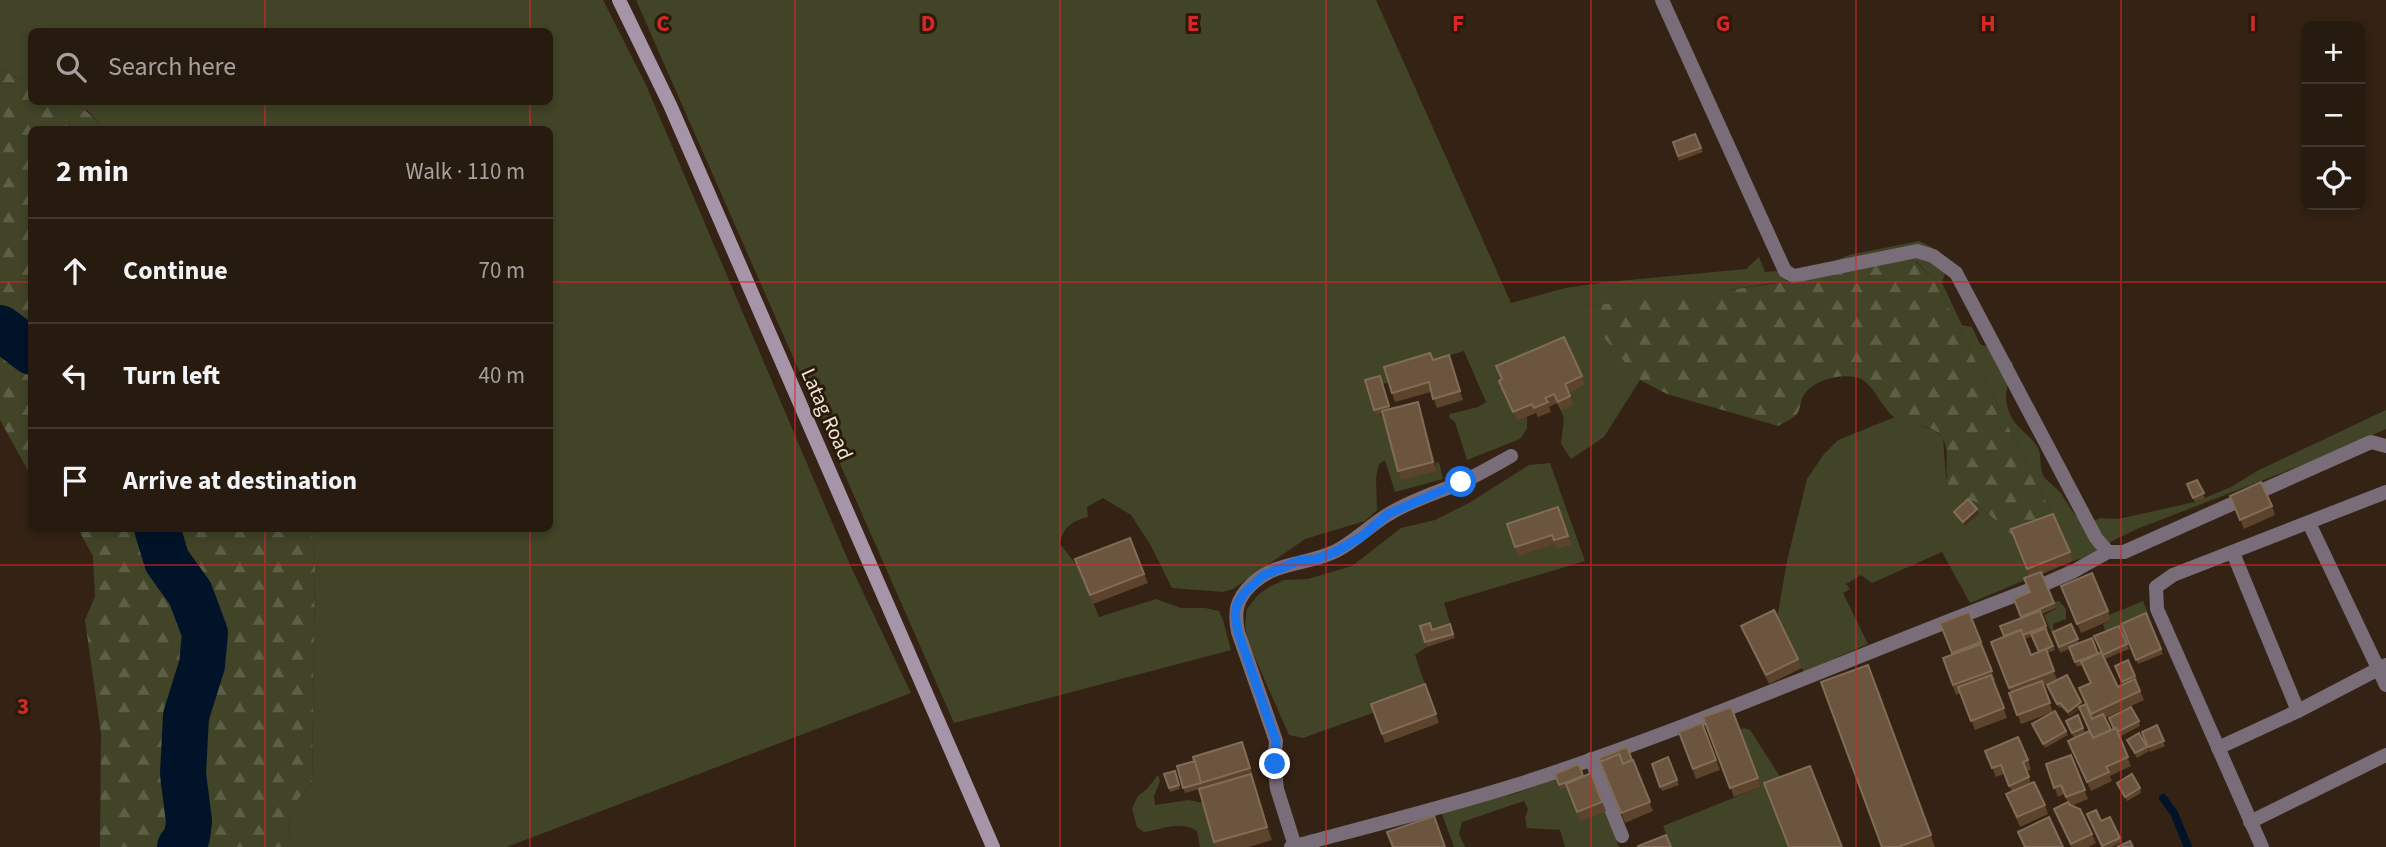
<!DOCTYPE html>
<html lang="en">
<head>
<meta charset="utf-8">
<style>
	body { margin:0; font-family:"Source Sans 3",sans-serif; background:#2f2318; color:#f1f3f6 }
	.controls { position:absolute; right:21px; top:21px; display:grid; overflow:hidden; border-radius:10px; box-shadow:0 4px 10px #0003 }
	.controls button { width:63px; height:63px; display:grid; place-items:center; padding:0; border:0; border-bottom:2px solid #43382f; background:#271a0f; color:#f1f3f6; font:35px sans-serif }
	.stop { position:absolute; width:21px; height:21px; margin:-16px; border:5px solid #1a73e8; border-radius:50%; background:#fff }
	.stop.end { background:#1a73e8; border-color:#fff; box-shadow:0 2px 7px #0008 }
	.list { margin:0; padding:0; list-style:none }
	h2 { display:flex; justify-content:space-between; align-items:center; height:91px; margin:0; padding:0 28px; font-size:30px }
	h2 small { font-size:23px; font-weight:400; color:#a4a19e }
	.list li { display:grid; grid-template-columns:46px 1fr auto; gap:21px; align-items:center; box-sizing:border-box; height:105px; padding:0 28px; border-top:2px solid #43382f }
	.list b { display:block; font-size:26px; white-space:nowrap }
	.list em { font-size:23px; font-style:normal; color:#a4a19e }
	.icon { flex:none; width:38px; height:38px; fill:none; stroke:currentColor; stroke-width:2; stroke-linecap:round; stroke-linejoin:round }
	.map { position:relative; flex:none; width:2386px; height:847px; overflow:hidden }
	.search { position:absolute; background:#271a0f; box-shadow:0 4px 10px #0003; left:28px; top:28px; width:525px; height:77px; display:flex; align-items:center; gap:18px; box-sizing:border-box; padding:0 24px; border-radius:10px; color:#a4a19e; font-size:26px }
	.panel { position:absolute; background:#271a0f; box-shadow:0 4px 10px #0003; left:28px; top:126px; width:525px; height:406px; border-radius:10px }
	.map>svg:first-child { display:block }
	.green { fill:#414427 }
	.forest { fill:url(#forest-firs) }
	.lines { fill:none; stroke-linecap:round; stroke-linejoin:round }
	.stream { stroke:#001328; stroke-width:8 }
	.river { stroke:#001328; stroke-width:46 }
	.street { stroke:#786d79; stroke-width:14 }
	.secondary { stroke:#a694a8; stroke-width:14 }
	.wall { fill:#5c432b; fill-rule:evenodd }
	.shaded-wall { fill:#452f1a }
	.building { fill:#6c553e; stroke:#816c57; stroke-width:2 }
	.route { stroke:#1a73e8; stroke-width:9 }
	.grid { fill:none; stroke:#d62828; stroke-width:2; stroke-opacity:0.55 }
	.labels { text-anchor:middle; stroke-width:6; stroke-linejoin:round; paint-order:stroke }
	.street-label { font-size:21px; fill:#f1e6dc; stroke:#2a1a0a }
	.grid-label { font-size:23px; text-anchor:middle; font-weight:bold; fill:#d62828; stroke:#2a1a0a; stroke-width:6; stroke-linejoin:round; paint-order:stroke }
</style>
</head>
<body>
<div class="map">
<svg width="2386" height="847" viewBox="0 0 2386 847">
	<defs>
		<pattern id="forest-firs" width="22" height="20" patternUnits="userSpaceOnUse" patternTransform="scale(1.75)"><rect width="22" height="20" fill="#414427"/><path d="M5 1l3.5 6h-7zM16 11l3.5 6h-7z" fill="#5d5f46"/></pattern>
	</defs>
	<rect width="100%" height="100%" fill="#342314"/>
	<!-- green -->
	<g class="green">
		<path d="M0,0H603L646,85L851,567L911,693L507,847H290L289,810L312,783L315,564L312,529L550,528V130L104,129L88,111L68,102H550V32H32L31,84L0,69Z"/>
		<path d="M636,0H1376L1511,303L1565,288L1607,282L1746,269L1759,257L1765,272L1820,267L1849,255L1919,241L1932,247L1946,270L1942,283L1962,325L1972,327L1980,344L2003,353L2013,363C2012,378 2003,390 2007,405C2012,428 2028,431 2038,448C2042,456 2039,467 2043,475C2047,482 2057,487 2062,495C2070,506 2073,516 2085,524L2101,518L2118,519L2195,502L2231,487L2257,471L2386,410V429L2310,462L2137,529L2112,541L2099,554L2073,561L2057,524L1935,280L1917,262L1859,269L1685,297L1582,306L1640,380L1604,437L1571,459L1561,444L1564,418L1561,411L1573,405L1568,393L1585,385L1506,388L1502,390L1517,421L1527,417V429L1520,439L1467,460L1455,422L1449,417L1450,414L1478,407L1486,402L1464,351L1434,360L1389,382L1383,384L1381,381L1376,414L1384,415L1436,472L1435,463L1439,462L1443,479L1395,492L1385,460L1379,464L1376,477L1377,510L1365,521L1305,539L1233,589L1223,592L1172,588L1150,544L1131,515L1103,498L1087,507L1088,517C1072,521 1063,527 1060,544L1079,568L1099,617L1156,599L1181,608H1205L1219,611L1223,620L1231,650L954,723Z"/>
		<path d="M1895,417L1934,430L1943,438L1946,477L1964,503L1974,501L2015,538L2030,578L1970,603L1942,552L1872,583L1861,575L1846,584L1850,589L1843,593L1868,644L1804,672L1777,619L1787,561L1807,479L1824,454L1838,440Z"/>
		<path d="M1550,463L1585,561L1444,603L1452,629L1434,635L1422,632L1427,647L1415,655L1428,693L1303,738L1289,735L1248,642L1245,625L1247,609L1258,595L1269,587L1284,580L1308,579L1352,566L1401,528L1435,520L1469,503L1529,465Z"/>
		<path d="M2059,601L2066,609V619L2053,624L2055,637L2080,644L2106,633L2103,624L2111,620L2109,615L2143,601L2149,616L2060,653L2044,615L2056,609L2053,602Z"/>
		<path d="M1744,728L1750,730L1788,789L1769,797L1789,847H1671L1663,826L1761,787L1739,730Z"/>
		<path d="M1158,775L1160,781L1154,796L1155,805L1189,800L1203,803L1217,847H1200L1197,831C1180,820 1163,829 1144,832L1137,827L1132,808L1138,796L1147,789Z"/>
		<path d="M1556,778L1606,811L1619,847H1565L1560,830L1527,828L1525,818L1528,809L1524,801L1462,822L1459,834L1465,847H1454L1441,811L1517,793Z"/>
	</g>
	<!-- forest -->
	<g class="forest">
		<path d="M0,69L31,84L32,102C70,102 77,98 104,129L32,130L31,476L0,420Z"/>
		<path d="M1904,257L1917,263L1935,280L2057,524L2015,538L1974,501H1957C1938,476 1953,457 1943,439C1935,423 1908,426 1894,417C1882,408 1875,388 1863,380C1847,371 1813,379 1804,395C1800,400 1801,410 1796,415C1792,419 1783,423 1778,426L1667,394L1640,380L1594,326L1581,306C1690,296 1798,284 1904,257Z"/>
		<path d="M78,529H312L315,564L312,783L289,810L290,847H100L101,734L85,620L95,597L93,556Z"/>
	</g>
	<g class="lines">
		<!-- stream -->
		<path class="stream" d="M2163,798L2174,813L2188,847"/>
		<!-- river -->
		<g class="river">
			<path d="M0,328L32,352"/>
			<path d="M157,528L167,561L190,593L205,633L202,665L186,716L183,774L189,821L187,837L180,847"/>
		</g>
		<!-- street -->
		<g class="street">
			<path d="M1662,0L1785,271L1794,276L1917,251L1933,256L1956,273L2096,538L2108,552H2124L2371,442L2386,446"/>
			<path d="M2309,523L2386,685"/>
			<path d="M2233,553L2298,711"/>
			<path d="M2218,748L2298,711L2386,665"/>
			<path d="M1591,759L1622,836"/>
			<path d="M2250,822L2386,755"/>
			<path d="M1295,846L1277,789L1274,764L1276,741L1238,632C1234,612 1236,599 1252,584C1276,561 1308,565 1336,551C1356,541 1370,525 1389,514C1410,501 1435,493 1458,484C1476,476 1493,466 1511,456"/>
			<path d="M1291,847C1366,827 1442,808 1516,785C1694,728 1865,651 2040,586L2074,571L2108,552"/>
			<path d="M2262,847L2157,609L2156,587L2173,575L2386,492"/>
		</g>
		<!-- secondary -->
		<path class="secondary" d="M619,0L670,105L993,847"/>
	</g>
	<!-- wall -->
	<g class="wall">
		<path d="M1695,134L1703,152L1679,161L1673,142Z"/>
		<path d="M1433,360L1452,364L1463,400L1437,408L1431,392L1395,402L1392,393Z"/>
		<path d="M1496,366L1582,376L1585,385L1569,393L1574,405L1561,411L1557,403L1549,407L1551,412L1538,417L1536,413L1517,421L1502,390L1499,381L1502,380Z"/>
		<path d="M1380,376L1390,409L1418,402L1437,471L1401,480L1383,413L1376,415L1365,380Z"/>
		<path d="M2197,480L2205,498L2195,502L2187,484Z"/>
		<path d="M2230,496L2272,506L2275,515L2244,529Z"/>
		<path d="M1558,507L1571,545L1557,549L1555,544L1518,556L1507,524Z"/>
		<path d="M1977,509L1979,514L1964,526L1956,516L1954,512Z"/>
		<path d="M2011,529L2070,552L2073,561L2042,574L2056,608L2042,614L2048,630L2046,631L2055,650L2047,653L2057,680L2082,706L2085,704L2079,688L2090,683L2082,665L2077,667L2070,648L2061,652L2053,632L2071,624L2079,643L2098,654L2100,652L2119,626L2129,649L2105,659L2118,687L2123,684L2115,666L2135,676L2137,680L2136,681L2144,700L2105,718L2111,730L2113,729L2109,718L2139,721L2140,726L2119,737L2131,766L2110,776L2112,781L2091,791L2068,741L2089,731L2080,709L2070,716L2061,707L2059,708L2047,685L2056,681L2043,685L2053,712L2021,724L2009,693H2011L1991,642L2004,637L2021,618L2014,599L2030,592L2029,576ZM2032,636L2039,652L2031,655L2025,639Z"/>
		<path d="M1130,538L1148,583L1093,604L1075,559Z"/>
		<path d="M2065,595L2108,611L2111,620L2081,633Z"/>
		<path d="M1969,612L1984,651L1995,680L1993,681L2007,718L1975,730L1961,693L1956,695L1943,658L1952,654L1940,623Z"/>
		<path d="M2146,613L2163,654L2138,664L2121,624Z"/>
		<path d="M1450,624L1455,638L1427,647L1420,626L1433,630Z"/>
		<path d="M1741,626L1798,659L1802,668L1769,684L1745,635Z"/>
		<path d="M1868,665L1935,847H1882Z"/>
		<path d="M1425,684L1439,723L1385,743L1371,704Z"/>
		<path d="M1731,707L1761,787L1734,797L1703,717Z"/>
		<path d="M2078,715L2085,733L2074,738L2066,721Z"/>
		<path d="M1702,723L1720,770L1696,779L1679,732Z"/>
		<path d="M2032,724L2066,731L2068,735L2045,748Z"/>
		<path d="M2157,725L2165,746L2150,752L2142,732Z"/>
		<path d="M2127,740L2147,747L2149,751L2137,758Z"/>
		<path d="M1627,747L1653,811L1625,823L1599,758Z"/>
		<path d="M1246,751L1253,777L1252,778L1272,840L1249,847H1216L1199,789L1203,788L1185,793L1177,766L1195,761Z"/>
		<path d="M1985,751L2028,760L2031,770L2026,771L2031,783L2045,805L2048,814L2020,827L2006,794L2012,792L2004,774L1996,777Z"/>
		<path d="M2071,755L2088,799L2071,806L2092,834L2096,843L2088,847H2071L2054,809L2068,802L2064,794L2058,797L2046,764Z"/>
		<path d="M1668,757L1679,785L1662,791L1652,764Z"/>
		<path d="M1175,771L1180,789L1170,792L1164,774Z"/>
		<path d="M1591,773L1606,811L1580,821L1567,787L1561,790L1555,774L1584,776Z"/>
		<path d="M2117,783L2140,788L2141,793L2127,801Z"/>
		<path d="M2087,814L2101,821L2110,817L2122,842L2112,847H2102Z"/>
	</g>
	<!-- shaded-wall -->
	<g class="shaded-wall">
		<path d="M1418,402L1421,411L1437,471L1433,462Z"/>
		<path d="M1977,509L1979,514L1964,526L1963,522Z"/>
		<path d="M2081,702L2083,707L2070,716L2068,712Z"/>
		<path d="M1251,774L1256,787L1272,840L1267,827Z"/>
	</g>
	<!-- building -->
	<g class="building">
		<path d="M1695,134L1701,148L1678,156L1673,142Z"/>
		<path d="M1564,337L1582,376L1565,384L1570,396L1558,402L1554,394L1545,398L1548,402L1534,408L1532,404L1513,412L1499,381L1502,379L1496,366Z"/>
		<path d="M1430,353L1433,360L1449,355L1460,391L1433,399L1429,382L1392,393L1384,367Z"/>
		<path d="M1380,376L1389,406L1374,410L1365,380Z"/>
		<path d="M1418,402L1433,462L1398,471L1382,411Z"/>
		<path d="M2197,480L2204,493L2193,498L2187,484Z"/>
		<path d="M2261,482L2272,506L2240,520L2230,496Z"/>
		<path d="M1968,499L1977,509L1963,522L1954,512Z"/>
		<path d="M1558,507L1568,536L1554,540L1552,535L1515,547L1507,524Z"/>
		<path d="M2053,514L2070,552L2027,569L2011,529Z"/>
		<path d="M1130,538L1144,574L1090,595L1075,559Z"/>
		<path d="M2041,572L2054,603L2021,617L2014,599L2030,592L2024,578Z"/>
		<path d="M2092,573L2108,611L2077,624L2061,586Z"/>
		<path d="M1774,610L1798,659L1766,675L1741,626Z"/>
		<path d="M2040,611L2046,626L2023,635L2021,630L2004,636L2000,626Z"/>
		<path d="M1969,612L1981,642L1952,653L1940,623Z"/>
		<path d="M2146,613L2161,649L2136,660L2121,624Z"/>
		<path d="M1430,623L1432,630L1450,624L1453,634L1425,642L1420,626Z"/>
		<path d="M2071,624L2078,639L2059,647L2053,632Z"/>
		<path d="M2119,626L2127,644L2103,655L2094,636Z"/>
		<path d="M2045,628L2053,646L2039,652L2031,634Z"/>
		<path d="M2021,630L2031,655L2046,649L2054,671L2009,688L1991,642Z"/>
		<path d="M2092,638L2098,654L2075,662L2069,647Z"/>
		<path d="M1981,644L1992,671L1953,685L1943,658Z"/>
		<path d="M2101,652L2118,687L2135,679L2140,691L2091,714L2079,688L2091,683L2081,662Z"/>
		<path d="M2128,660L2135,676L2122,682L2115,666Z"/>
		<path d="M1868,665L1931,835L1898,847H1882L1821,682Z"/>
		<path d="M1991,675L2004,708L1971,721L1958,687Z"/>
		<path d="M2067,675L2081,702L2068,712L2060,703L2057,704L2047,685Z"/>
		<path d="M2042,681L2050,703L2017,715L2009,693Z"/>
		<path d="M1425,684L1436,714L1382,734L1371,704Z"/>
		<path d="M2086,704L2092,719L2103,714L2111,730L2093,738L2079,707Z"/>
		<path d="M1731,707L1758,778L1730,788L1703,717Z"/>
		<path d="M2131,707L2139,721L2117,732L2116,728L2114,729L2109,718Z"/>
		<path d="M2055,711L2066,731L2043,744L2032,724Z"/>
		<path d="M2078,715L2083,728L2072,733L2066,721Z"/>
		<path d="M1702,723L1716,760L1693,769L1679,732Z"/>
		<path d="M2157,725L2164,741L2148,747L2142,732Z"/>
		<path d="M2116,728L2128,757L2106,767L2109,772L2087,782L2068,741L2089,731L2093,738Z"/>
		<path d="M2139,733L2147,747L2135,753L2127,740Z"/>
		<path d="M2018,737L2028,760L2023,762L2029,777L2009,786L2001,765L1992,768L1985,751Z"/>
		<path d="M1242,742L1250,768L1201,783L1193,757Z"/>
		<path d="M1627,747L1632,760L1623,764L1619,754L1600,762L1602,766L1599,758Z"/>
		<path d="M1619,754L1623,764L1633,760L1650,802L1621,813L1600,762Z"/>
		<path d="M2071,755L2085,790L2066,797L2061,785L2054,788L2046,764Z"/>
		<path d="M1668,757L1677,780L1660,787L1652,764Z"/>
		<path d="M1195,761L1201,783L1183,788L1177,766Z"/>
		<path d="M1579,764L1583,776L1559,785L1555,774Z"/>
		<path d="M1810,766L1842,847H1789L1764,783Z"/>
		<path d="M1175,771L1179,785L1169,788L1164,774Z"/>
		<path d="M1591,773L1602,802L1577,812L1566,784Z"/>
		<path d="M1251,774L1267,827L1214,842L1199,789Z"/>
		<path d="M2132,774L2140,788L2125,797L2117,783Z"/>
		<path d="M2034,782L2045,805L2017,817L2006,794Z"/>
		<path d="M2068,802L2070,805L2080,809L2092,834L2071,844L2054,809Z"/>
		<path d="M2096,810L2101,821L2110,817L2120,838L2102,846L2087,814Z"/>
		<path d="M1434,816L1445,847H1393L1387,832Z"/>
		<path d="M2049,817L2063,847H2025L2018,832Z"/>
		<path d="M1666,835L1671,847H1639L1638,846Z"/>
		<path d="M2130,841L2133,847H2117Z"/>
	</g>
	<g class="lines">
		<!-- route -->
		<path class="route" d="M1275,764L1276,741L1238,632L1235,615L1237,604L1245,592L1264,575L1298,561L1316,559L1335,552L1361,537L1388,514L1461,482"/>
	</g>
	<!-- grid -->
	<path class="grid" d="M265,0V32M530,0V32M795,0V847M1060,0V847M1326,0V847M1591,0V847M1856,0V847M2121,0V847M265,102V130M530,102V130M0,282H32M550,282H2386M265,528V847M530,528V847M0,565H2386"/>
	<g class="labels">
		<!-- street labels -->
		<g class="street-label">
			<text transform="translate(827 414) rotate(66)" y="7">Latag Road</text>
		</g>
	</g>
	<g class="grid-label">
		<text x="663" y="31">C</text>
		<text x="928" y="31">D</text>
		<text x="1193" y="31">E</text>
		<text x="1458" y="31">F</text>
		<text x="1723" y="31">G</text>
		<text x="1988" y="31">H</text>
		<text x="2253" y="31">I</text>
		<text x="23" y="714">3</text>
	</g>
</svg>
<div class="controls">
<button>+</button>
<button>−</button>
<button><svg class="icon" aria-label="locate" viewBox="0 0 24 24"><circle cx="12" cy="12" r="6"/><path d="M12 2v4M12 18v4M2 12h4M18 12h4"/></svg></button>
</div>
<div class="stop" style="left:1461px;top:482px"></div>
<div class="stop end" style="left:1275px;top:764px"></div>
<div class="search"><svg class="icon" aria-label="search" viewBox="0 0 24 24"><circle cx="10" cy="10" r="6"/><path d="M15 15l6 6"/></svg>Search here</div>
<section class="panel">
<h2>2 min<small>Walk · 110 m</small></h2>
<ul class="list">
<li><svg class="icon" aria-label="ahead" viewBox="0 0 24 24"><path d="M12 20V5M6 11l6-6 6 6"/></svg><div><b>Continue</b></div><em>70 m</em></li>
<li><svg class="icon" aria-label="left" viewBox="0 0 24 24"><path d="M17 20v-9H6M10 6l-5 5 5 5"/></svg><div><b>Turn left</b></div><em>40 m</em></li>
<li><svg class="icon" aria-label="arrive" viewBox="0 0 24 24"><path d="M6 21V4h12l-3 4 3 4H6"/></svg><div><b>Arrive at destination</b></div></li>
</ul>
</section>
</div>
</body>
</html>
